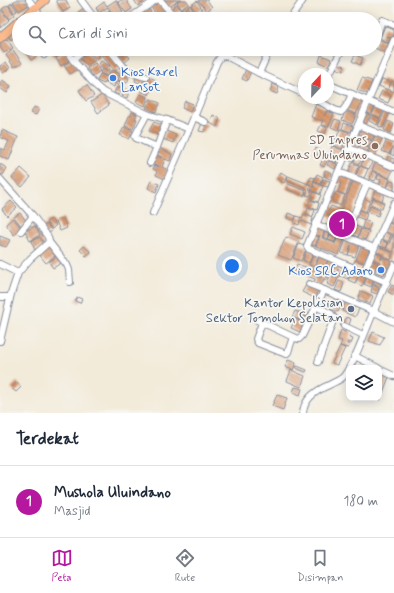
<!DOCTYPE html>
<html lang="id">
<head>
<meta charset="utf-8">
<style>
	body { margin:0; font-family:Mynerve,sans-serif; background:#f2f2f3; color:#1f2937 }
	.controls { position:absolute; right:12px; bottom:12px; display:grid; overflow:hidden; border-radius:8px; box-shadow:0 2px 10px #0003 }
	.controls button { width:36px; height:36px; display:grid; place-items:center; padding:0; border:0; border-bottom:1px solid #e0e1e3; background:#fff; color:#1f2937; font:20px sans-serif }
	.compass { position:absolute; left:298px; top:68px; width:36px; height:36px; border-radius:50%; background:#fff; box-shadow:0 2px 10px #0003; rotate:22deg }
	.you { position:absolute; left:232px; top:266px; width:14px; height:14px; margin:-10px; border:3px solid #fff; border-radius:50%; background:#1a73e8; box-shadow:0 0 0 6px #1a73e833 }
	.badge { display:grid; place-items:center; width:26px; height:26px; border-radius:50%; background:#b5179e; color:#fff; font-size:13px; font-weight:700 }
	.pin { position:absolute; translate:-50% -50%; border:2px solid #fff; box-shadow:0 1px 4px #0006 }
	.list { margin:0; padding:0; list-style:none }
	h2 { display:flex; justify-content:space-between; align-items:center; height:52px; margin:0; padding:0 16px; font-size:17px }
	h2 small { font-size:13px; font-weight:400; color:#747a83 }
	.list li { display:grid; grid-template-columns:26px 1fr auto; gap:12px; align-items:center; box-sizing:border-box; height:72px; padding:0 16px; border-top:1px solid #e0e1e3 }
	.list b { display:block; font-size:15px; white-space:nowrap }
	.list p { margin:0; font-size:13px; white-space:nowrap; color:#747a83 }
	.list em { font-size:13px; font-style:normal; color:#747a83 }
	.icon { flex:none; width:22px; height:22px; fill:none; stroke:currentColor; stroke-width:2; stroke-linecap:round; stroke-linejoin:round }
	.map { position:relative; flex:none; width:394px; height:413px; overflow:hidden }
	.search { position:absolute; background:#fff; box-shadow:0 2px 10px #0003; left:12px; right:12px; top:12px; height:44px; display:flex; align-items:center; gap:10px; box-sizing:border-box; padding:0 14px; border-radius:22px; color:#747a83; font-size:15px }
	.sheet { height:124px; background:#fff }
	nav { display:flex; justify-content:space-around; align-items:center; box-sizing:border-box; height:56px; border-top:1px solid #e0e1e3; background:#fff; font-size:11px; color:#747a83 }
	nav a { display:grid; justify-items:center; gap:2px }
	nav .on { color:#b5179e }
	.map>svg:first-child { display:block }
	.building { fill:url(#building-back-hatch) }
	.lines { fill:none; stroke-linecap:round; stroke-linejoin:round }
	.minor-casing { stroke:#878d9c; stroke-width:8 }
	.highway-casing { stroke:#878d9c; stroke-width:10 }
	.minor { stroke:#fff; stroke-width:6 }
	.highway { stroke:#fcba8d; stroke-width:8 }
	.shop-dot { fill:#3f7fe0; stroke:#f6f6f2; stroke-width:1.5 }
	.education-dot { fill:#8d6e63; stroke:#f6f6f2; stroke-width:1.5 }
	.service-dot { fill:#5c6f8a; stroke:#f6f6f2; stroke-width:1.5 }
	.labels { text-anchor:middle; stroke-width:3.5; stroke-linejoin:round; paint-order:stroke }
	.shop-label { font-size:13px; fill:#366cbe; stroke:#f6f6f2; text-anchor:start }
	.education-label { font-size:13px; fill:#785e54; stroke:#f6f6f2; text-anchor:end }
	.service-label { font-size:13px; fill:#4e5e75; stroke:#f6f6f2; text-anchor:end }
</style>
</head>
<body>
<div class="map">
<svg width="394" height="413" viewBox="0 0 394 413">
	<defs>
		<pattern id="building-back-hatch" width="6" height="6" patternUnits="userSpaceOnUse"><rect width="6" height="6" fill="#d79468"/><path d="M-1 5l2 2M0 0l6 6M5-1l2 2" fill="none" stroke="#ae7959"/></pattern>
	</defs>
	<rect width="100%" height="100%" fill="#f6f6f2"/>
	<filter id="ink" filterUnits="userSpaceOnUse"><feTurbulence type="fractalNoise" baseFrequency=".025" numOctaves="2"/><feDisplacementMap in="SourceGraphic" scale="8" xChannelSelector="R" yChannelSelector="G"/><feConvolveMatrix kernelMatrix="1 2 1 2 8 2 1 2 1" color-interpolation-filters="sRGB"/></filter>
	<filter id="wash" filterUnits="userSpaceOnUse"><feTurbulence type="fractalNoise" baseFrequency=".012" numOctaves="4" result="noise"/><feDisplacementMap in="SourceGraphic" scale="16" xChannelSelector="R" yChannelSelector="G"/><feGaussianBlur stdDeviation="0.9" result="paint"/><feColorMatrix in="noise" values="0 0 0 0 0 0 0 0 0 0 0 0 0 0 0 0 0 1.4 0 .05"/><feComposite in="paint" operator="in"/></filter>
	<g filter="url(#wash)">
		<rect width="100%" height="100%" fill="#f3ebda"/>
		<g id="blocks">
			<!-- building -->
			<g class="building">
				<path d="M16,0H27L29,5L19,11L13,2Z"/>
				<path d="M56,0H66L70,8L63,12Z"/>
				<path d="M116,0L123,12L115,17L108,7L99,13L96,8L104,2L107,6Z"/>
				<path d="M121,0H126L132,9L126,13L118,2Z"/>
				<path d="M134,0H144L145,1L138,6Z"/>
				<path d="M162,0H179L168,8Z"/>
				<path d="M180,0H186L189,4L181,9L177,2Z"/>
				<path d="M198,0H207L212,7L207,11Z"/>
				<path d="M197,1L202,9L196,13L191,5Z"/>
				<path d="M158,2L168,17L166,19H159L151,7Z"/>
				<path d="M12,3L17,11L14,13L9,5Z"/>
				<path d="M177,4L181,10L175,14L171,9Z"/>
				<path d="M8,5L14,15L9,19L2,9Z"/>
				<path d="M190,5L195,13L189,17L184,10Z"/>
				<path d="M85,7L89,14L82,19L78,12Z"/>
				<path d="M148,7L153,16L148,19H144L140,12Z"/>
				<path d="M0,9L9,20L0,28Z"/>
				<path d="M109,10L115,19H104L102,15Z"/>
				<path d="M183,10L187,17L185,19H177L175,16Z"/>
				<path d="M34,12L38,17L36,19H29L28,17Z"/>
				<path d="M202,12L206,18L205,19H199L196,16Z"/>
				<path d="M57,14L60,18L49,19Z"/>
				<path d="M385,26L394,30V39L387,36L390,38L388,43L380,38Z"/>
				<path d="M13,31L17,35L11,40L7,35Z"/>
				<path d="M7,39L13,48L4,53L0,47V43Z"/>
				<path d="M378,39L389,44L385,53L375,48V44Z"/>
				<path d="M24,49H34L38,55L31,60Z"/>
				<path d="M51,49H58L61,53L55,57L50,50Z"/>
				<path d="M101,49H108L122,65L115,71L98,51Z"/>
				<path d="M115,49H118L122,54L119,57L114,50Z"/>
				<path d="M326,49H340L337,55Z"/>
				<path d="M13,50L22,63L14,67L6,55Z"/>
				<path d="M86,50L95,60L87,66L78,56Z"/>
				<path d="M97,51L100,56L96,59L92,54Z"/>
				<path d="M65,52L71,59L61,66L56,58Z"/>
				<path d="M126,53L130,58L124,63L119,58Z"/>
				<path d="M321,55L331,59L328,66L319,62Z"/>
				<path d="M355,55L363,58L360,65L352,61Z"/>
				<path d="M72,60L78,69L70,74L64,65Z"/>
				<path d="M101,61L110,66L108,71L98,66Z"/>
				<path d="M6,62L10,68L3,73L0,69V66Z"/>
				<path d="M95,63L100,71L93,76L87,68Z"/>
				<path d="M337,63L345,66L343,71L335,68Z"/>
				<path d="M123,68L129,70L127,77L129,78L127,83L118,80Z"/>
				<path d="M102,69L109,72L107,76L100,73Z"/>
				<path d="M246,69L251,71L247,81L242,79Z"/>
				<path d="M111,70L119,73L114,87L106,83Z"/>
				<path d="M100,74L107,77L104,84L97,81Z"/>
				<path d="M137,75L144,78L142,84L135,81Z"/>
				<path d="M147,76L156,80L153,86L144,82Z"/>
				<path d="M362,78L372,81L368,94L357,90Z"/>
				<path d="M382,79L391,82L388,90L379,86Z"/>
				<path d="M2,80L11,86L7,93L0,88V83Z"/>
				<path d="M118,81L125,84L123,87L116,84Z"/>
				<path d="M392,81L394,82V92L388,89Z"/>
				<path d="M144,83L152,87L149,95L141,91Z"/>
				<path d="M273,84L279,87L277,94L270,91Z"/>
				<path d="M87,85L94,96L86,101L79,90Z"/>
				<path d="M117,87L122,89L119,95L114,93Z"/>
				<path d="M124,90L129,92L127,98L122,96Z"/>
				<path d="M382,91L391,96L388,103L378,99Z"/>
				<path d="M140,94L148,97L145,106L136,102Z"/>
				<path d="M102,95L109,105L98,113L91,102Z"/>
				<path d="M352,96L363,100L356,114L346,110Z"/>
				<path d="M150,99L160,103L156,112L146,108Z"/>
				<path d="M185,101L193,104L190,112L182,108Z"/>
				<path d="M367,103L375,106L371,115L364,111Z"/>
				<path d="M316,104L328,109L324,116L327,111L334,114L328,127L321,124L323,121L311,117Z"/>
				<path d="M376,106L384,110L380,118L372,114Z"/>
				<path d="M34,107L39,109L36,115L31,113Z"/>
				<path d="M345,111L356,115L352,124L342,120Z"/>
				<path d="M385,111L390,113L383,128L378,126Z"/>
				<path d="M132,112L137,114L135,119H137L133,129L125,126L129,116H131Z"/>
				<path d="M364,112L370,115L365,127L358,124Z"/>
				<path d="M213,115L220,118L217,127L210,123Z"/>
				<path d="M372,115L380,119L377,125L369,121Z"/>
				<path d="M335,119L341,121L338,130L331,127Z"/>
				<path d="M388,121L394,124L391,133L384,130Z"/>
				<path d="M154,122L162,125L158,135L149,131Z"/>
				<path d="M202,123L207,124L204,132L199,131Z"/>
				<path d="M344,123L353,126L351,132L342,129Z"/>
				<path d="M321,125L327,128L325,134L318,131Z"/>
				<path d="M124,127L133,131L129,139L120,135Z"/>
				<path d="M362,128L375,134L372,140L359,134Z"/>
				<path d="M340,129L349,132L345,142L336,139Z"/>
				<path d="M2,130L18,137L9,160L0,156V148L5,150L9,141L0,137Z"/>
				<path d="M166,131L176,135L173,143L163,139Z"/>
				<path d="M355,134L361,137L358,143L360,144L357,150L350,147Z"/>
				<path d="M376,134L383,137L374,158L367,155Z"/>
				<path d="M362,137L372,141L369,147L359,143Z"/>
				<path d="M334,138L345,143L342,149L331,144Z"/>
				<path d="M387,139L394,142V156L390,154L393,147L389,154L382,151Z"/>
				<path d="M360,144L369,148L366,154L358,150Z"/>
				<path d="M332,146L343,150L341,156L330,152Z"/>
				<path d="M159,148L172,154L170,161L165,159L162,167L168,170L165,179L156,175L157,171L153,169L154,165L159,167V166L152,163L155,155L161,158L162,157L156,154Z"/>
				<path d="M316,148L321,151L319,156L313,152Z"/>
				<path d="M349,151L356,154L353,162L346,159Z"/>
				<path d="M332,154L339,156L336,163L329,160Z"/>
				<path d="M325,155L329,157L324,167L320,165Z"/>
				<path d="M357,155L363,157L359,164L354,162Z"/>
				<path d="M388,156L394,159V165L386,162Z"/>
				<path d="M364,157L373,160L369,169L361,166Z"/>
				<path d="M329,161L337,164L335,169L327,165Z"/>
				<path d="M376,162L393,170L389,178L372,170Z"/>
				<path d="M352,163L359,165L355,175L348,173Z"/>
				<path d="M0,164L7,168L3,175L0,174Z"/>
				<path d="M360,166L368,169L364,178L356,175Z"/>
				<path d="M21,168L31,177L22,187L12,178Z"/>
				<path d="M325,170L332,173L330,179L324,176L325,174H324Z"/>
				<path d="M372,171L378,174L375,181L370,179Z"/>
				<path d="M281,172L287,176L284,183L277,179Z"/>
				<path d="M341,173L352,178L346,195L338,192L341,183L337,182Z"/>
				<path d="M317,174L323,177L320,184L314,181Z"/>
				<path d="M379,174L390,179L386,189L379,186L381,180L377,179Z"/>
				<path d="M288,176L311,185L309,190L312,192L310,196L306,195L308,189L287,181Z"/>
				<path d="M311,177L315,178L312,185L308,183Z"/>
				<path d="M323,179L330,181L328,187L321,185Z"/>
				<path d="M354,179L364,184L349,222L338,218Z"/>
				<path d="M151,181L159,184L156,192L148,188Z"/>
				<path d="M390,181L394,182V191L387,188Z"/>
				<path d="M314,182L323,186L320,194L311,190L313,186L315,187L313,185Z"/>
				<path d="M288,184L306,191L304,196L286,189Z"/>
				<path d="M376,188L385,192L382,201L372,197Z"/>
				<path d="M314,192L321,195L318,202L311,199Z"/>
				<path d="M336,192L345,195L341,206L332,202Z"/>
				<path d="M364,198L370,201L366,212L357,208L362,202Z"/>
				<path d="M373,198L384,203L382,209L370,204Z"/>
				<path d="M310,200L319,203L317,210L308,206Z"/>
				<path d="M11,201L17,207L7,216L2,209Z"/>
				<path d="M331,206L341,210L337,219L327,215Z"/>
				<path d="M370,206L380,210L378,216L368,212Z"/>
				<path d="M308,208L315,210L313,216L306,214Z"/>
				<path d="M357,209L367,213L365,220L354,216Z"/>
				<path d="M394,210V224L387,221Z"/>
				<path d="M20,213L27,222L21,226L14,217Z"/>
				<path d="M288,213L296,216L294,220L287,218Z"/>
				<path d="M304,214L313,218L311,225L300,220L299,225L294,223L296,216L302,218Z"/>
				<path d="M13,218L22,229L14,235L6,224Z"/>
				<path d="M63,218L67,228L60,231L56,221Z"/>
				<path d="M338,218L349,222L346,231L334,226Z"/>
				<path d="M51,219L56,225L52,229L46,222Z"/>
				<path d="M364,220L371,223L368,230L362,228Z"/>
				<path d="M386,222L394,225V252L386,249L393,235L383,230Z"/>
				<path d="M47,224L52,231L47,234L42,227Z"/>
				<path d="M350,224L361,228L358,237L347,232Z"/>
				<path d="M317,225L326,228L322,238L335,243V244L339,233L346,236L338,255L331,252L316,246L320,235L319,236L313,234Z"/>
				<path d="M35,226L40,235L30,241L25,231Z"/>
				<path d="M293,227L305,232L302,239L290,234Z"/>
				<path d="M326,228L331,230L328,239L323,237Z"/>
				<path d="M361,229L369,231L365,240L358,238Z"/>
				<path d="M332,231L338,234L335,242L328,240Z"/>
				<path d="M383,231L391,235L388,242L380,238Z"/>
				<path d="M311,234L319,237L315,246L308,243Z"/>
				<path d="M0,236L10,240L6,247L0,245Z"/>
				<path d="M40,237L45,245L35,250L31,241Z"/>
				<path d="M286,237L299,242L291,260L278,255Z"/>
				<path d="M347,237L360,242L355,257L348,255L351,245L348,255L341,253Z"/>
				<path d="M379,239L388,243L386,248L376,245Z"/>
				<path d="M299,244L307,247L301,261L293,258Z"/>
				<path d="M362,244L370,247L364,263L356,260Z"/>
				<path d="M376,245L393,253L391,260L383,256V255L374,251Z"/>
				<path d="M48,246L55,256L46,263L38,253Z"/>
				<path d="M84,246L91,252L86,256L80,250Z"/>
				<path d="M307,249L314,252L309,263L303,260Z"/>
				<path d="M315,251L320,253L314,267L309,265Z"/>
				<path d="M374,252L382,255L380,262L372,259Z"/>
				<path d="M321,254L329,258L322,273L318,271L316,276L321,278L323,273L328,276L326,280L324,279L321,285L314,283L315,279L307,276L310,268L314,269Z"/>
				<path d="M56,257L61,263L53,268L49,262Z"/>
				<path d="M382,257L391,261L389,268L379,264Z"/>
				<path d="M329,258L336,261L333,267L335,268L338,261L344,264L341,271L338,269L337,273L332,271L330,275L323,272Z"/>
				<path d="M370,259L378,263L374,271L367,268Z"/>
				<path d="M355,260L364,263L362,269L353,265Z"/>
				<path d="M297,264L306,267L304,273L295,269Z"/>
				<path d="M345,264L352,267L348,279L340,276Z"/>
				<path d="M378,265L387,268L384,275L375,272Z"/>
				<path d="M354,269L360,272L355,283L348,280Z"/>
				<path d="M361,272L367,275L362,286L355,283Z"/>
				<path d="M337,273L340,274L334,287L327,284L330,275L335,277Z"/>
				<path d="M368,274L375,277L371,287L364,284Z"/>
				<path d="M376,278L382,280L379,287L373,284Z"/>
				<path d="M339,281L344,283L341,292L335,290Z"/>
				<path d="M306,285L318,290L315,298L302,292Z"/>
				<path d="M373,285L379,288L377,294L371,292Z"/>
				<path d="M392,285L394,286V295L388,292Z"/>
				<path d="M361,291L373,296L370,304L358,299Z"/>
				<path d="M335,296L344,300L338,312L330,309Z"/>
				<path d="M77,297L82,299L80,303L75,301Z"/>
				<path d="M346,301L360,307L355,317L342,311Z"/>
				<path d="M295,311L306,315L303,321L292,317Z"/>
				<path d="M346,317L351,319L349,325L344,324Z"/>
				<path d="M295,319L304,323L300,332L291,328Z"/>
				<path d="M346,329L352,331L349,338L353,339L351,344L348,342L347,344L350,345L348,348L340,346L342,341L338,340L341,330L345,332Z"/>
				<path d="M373,332L384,337L380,345L369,341Z"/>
				<path d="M340,346L345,348L337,365L332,363Z"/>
				<path d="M288,360L296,363L293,370L285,367Z"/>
				<path d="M297,366L307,370L306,372L296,368Z"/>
				<path d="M291,370L305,376L301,387L287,381Z"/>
				<path d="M383,375L389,377L380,400L375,398H379V385Z"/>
				<path d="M17,382L21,387L16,392L11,388Z"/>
				<path d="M295,387L302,389L300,395L293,392Z"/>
				<path d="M277,395L287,398L283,410L272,406Z"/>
			</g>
		</g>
	</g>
	<g filter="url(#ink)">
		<use href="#blocks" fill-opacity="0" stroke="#878d9c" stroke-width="1"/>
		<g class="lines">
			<defs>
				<g id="minor">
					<path d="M29,0L43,19"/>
					<path d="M81,0L95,19"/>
					<path d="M160,0L176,19"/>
					<path d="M128,19L156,0"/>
					<path d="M189,19L193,16"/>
					<path d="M290,19L303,0"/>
					<path d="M14,25L19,30"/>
					<path d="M377,35L382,20L394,25"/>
					<path d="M38,49L44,55"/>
					<path d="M65,49L73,60L95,85L103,92L147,114L167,120L189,129L217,62L221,56H227L230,58L259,73L304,94"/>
					<path d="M109,49L123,66L132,73L146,77"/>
					<path d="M73,60L86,49"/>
					<path d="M259,73L270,49"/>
					<path d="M328,77L342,49"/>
					<path d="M328,84L394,112"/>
					<path d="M317,100L335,110L341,112C347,108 349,100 352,94"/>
					<path d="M147,114L135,136L136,138L157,147L150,163"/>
					<path d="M194,117L205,122"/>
					<path d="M358,125L394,140"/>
					<path d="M157,147L167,120"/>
					<path d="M349,148L394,167"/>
					<path d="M339,172L394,194"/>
					<path d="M0,179L33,216L48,237L49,242L30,259L18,273L11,294L0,341"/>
					<path d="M153,213L189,129"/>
					<path d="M315,224L374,248"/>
					<path d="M21,231L33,216"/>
					<path d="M345,235L367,184"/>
					<path d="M49,242L67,265L69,270L70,282"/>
					<path d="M0,264L18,273"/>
					<path d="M364,272L394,203"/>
					<path d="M387,282L309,249L307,246L394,40"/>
					<path d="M309,284L324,290"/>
					<path d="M0,297H10"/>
					<path d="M316,306L331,314L334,318L318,362"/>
					<path d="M257,320L295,338L299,339L302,336L324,290L373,311L394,322"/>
					<path d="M262,323L256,339L258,343L286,354L288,352L293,337"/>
					<path d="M344,326L363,335"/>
					<path d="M355,356L378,368"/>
					<path d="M379,369L394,376"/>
					<path d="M303,413C304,399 317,390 329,385C334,382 341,380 344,376C354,363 361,342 367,328C375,307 385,286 394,265"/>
				</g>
				<g id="highway">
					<path d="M22,19L45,0"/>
					<path d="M0,38L19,21"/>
				</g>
			</defs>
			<!-- minor casing -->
			<use href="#minor" class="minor-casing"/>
			<!-- highway casing -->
			<use href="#highway" class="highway-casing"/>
			<!-- minor -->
			<use href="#minor" class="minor"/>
			<!-- highway -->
			<use href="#highway" class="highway"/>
		</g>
	</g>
	<!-- markers -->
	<g class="shop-dot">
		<circle cx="113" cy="78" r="4"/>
		<circle cx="381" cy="270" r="4"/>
	</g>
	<circle class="education-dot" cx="375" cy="146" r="4"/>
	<circle class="service-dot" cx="351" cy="309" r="4"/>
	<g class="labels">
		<!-- shop labels -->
		<g class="shop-label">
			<text x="121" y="76">Kios Karel<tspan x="121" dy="15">Lansot</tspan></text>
			<text x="373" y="275" text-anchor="end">Kios SRC Adaro</text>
		</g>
		<!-- education labels -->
		<g class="education-label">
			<text x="367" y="144">SD Inpres<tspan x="367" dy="15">Perumnas Uluindano</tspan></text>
		</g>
		<!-- service labels -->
		<g class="service-label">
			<text x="343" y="307">Kantor Kepolisian<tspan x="343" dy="15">Sektor Tomohon Selatan</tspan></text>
		</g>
	</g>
</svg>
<div class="controls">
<button><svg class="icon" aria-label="layers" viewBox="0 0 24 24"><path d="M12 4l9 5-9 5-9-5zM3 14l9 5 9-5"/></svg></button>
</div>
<svg class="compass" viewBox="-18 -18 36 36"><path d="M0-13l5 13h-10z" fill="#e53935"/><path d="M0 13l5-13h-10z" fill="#747a83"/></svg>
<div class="you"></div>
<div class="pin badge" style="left:342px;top:224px">1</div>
<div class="search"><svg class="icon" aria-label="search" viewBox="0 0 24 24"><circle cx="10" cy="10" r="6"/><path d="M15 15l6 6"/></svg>Cari di sini</div>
</div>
<section class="sheet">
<h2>Terdekat<small></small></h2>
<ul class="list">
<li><span class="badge">1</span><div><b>Mushola Uluindano</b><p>Masjid</p></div><em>180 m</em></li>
</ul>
</section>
<nav>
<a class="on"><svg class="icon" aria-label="map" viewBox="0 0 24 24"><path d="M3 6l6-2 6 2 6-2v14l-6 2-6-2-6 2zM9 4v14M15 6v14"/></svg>Peta</a>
<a><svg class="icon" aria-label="directions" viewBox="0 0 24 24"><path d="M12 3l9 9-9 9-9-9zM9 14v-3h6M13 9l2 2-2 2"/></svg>Rute</a>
<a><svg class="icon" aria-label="saved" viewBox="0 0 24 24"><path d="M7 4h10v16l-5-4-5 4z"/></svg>Disimpan</a>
</nav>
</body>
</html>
